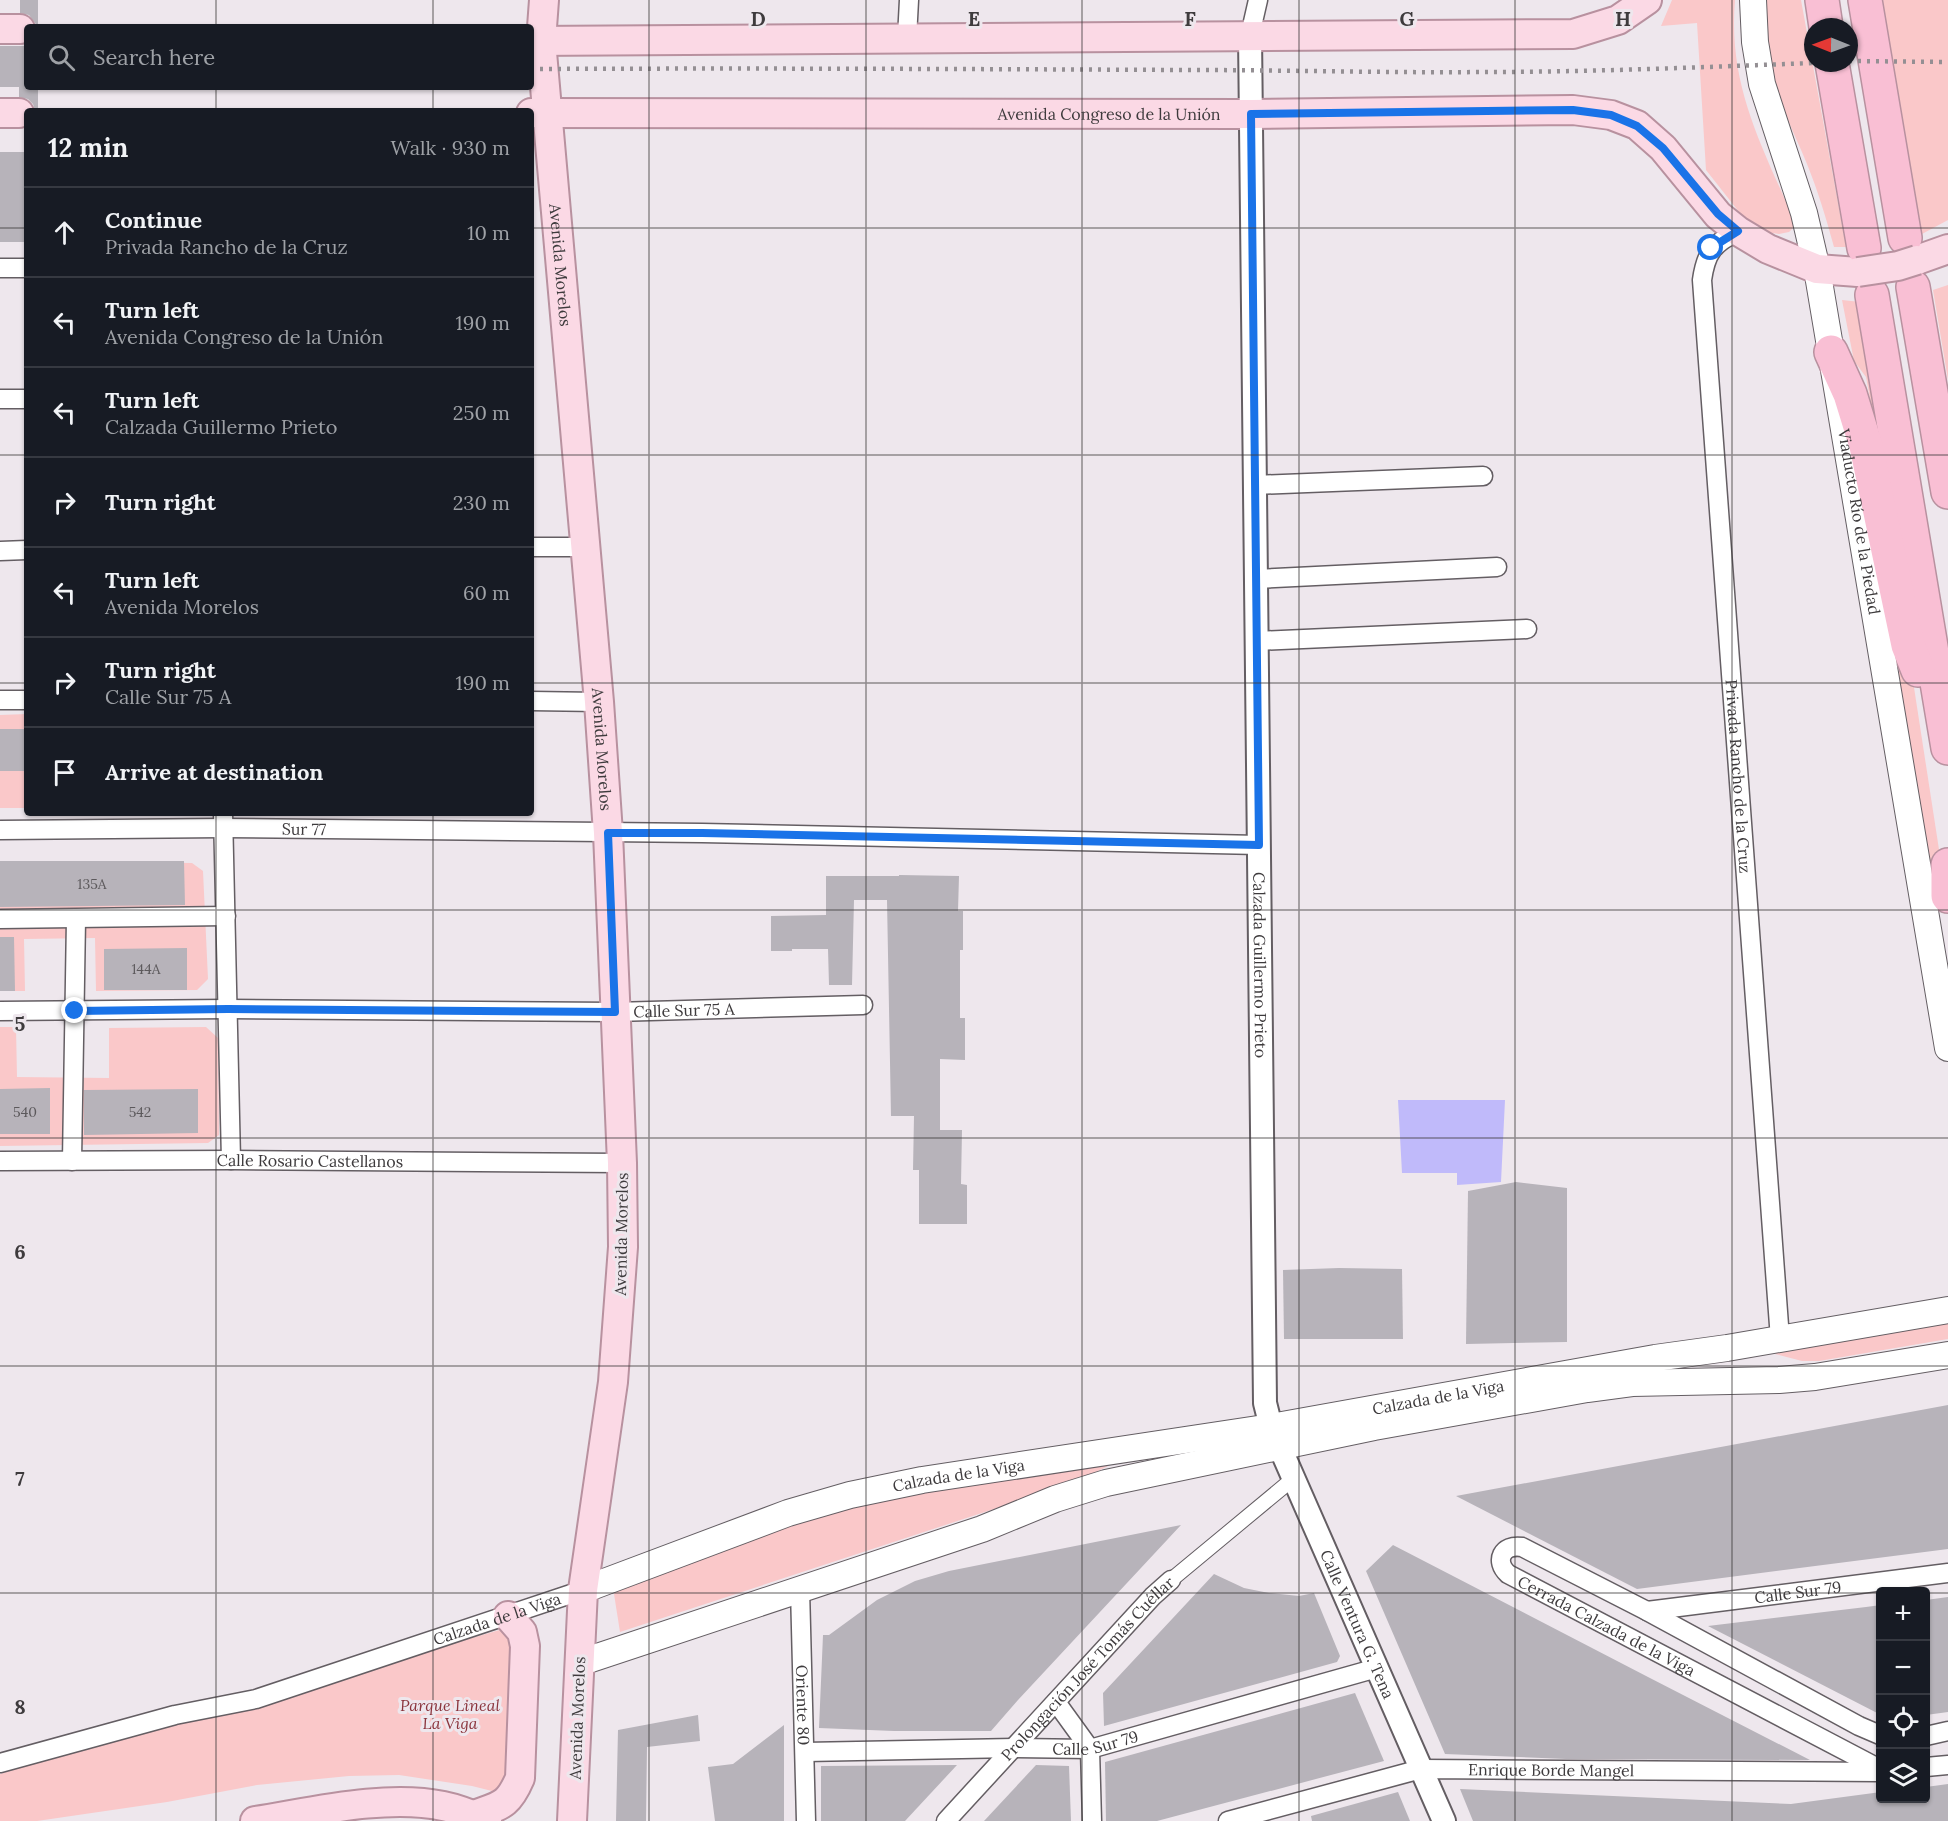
<!DOCTYPE html>
<html lang="en">
<head>
<meta charset="utf-8">
<style>
	body { margin:0; font-family:Lora,serif; background:#20242c; color:#f1f3f6 }
	.controls { position:absolute; right:18px; bottom:18px; display:grid; overflow:hidden; border-radius:6px; box-shadow:0 2px 4px #0004 }
	.controls button { width:54px; height:54px; display:grid; place-items:center; padding:0; border:0; border-bottom:2px solid #363941; background:#171b24; color:#f1f3f6; font:30px sans-serif }
	.compass { position:absolute; left:1804px; top:18px; width:54px; height:54px; border-radius:50%; background:#171b24; box-shadow:0 2px 4px #0004; rotate:271deg }
	.stop { position:absolute; width:18px; height:18px; margin:-14px; border:4px solid #1a73e8; border-radius:50%; background:#fff }
	.stop.end { background:#1a73e8; border-color:#fff; box-shadow:0 2px 6px #0008 }
	.list { margin:0; padding:0; list-style:none }
	h2 { display:flex; justify-content:space-between; align-items:center; height:78px; margin:0; padding:0 24px; font-size:26px }
	h2 small { font-size:20px; font-weight:400; color:#9ea1a6 }
	.list li { display:grid; grid-template-columns:39px 1fr auto; gap:18px; align-items:center; box-sizing:border-box; height:90px; padding:0 24px; border-top:2px solid #363941 }
	.list b { display:block; font-size:22px; white-space:nowrap }
	.list p { margin:0; font-size:20px; white-space:nowrap; color:#9ea1a6 }
	.list em { font-size:20px; font-style:normal; color:#9ea1a6 }
	.icon { flex:none; width:33px; height:33px; fill:none; stroke:currentColor; stroke-width:2; stroke-linecap:round; stroke-linejoin:round }
	.map { position:relative; flex:none; width:1948px; height:1821px; overflow:hidden }
	.search { position:absolute; background:#171b24; box-shadow:0 2px 4px #0004; left:24px; top:24px; width:510px; height:66px; display:flex; align-items:center; gap:15px; box-sizing:border-box; padding:0 21px; border-radius:6px; color:#9ea1a6; font-size:22px }
	.panel { position:absolute; background:#171b24; box-shadow:0 2px 4px #0004; left:24px; top:108px; width:510px; height:708px; border-radius:6px }
	.map>svg:first-child { display:block }
	.green { fill:#fac8c9 }
	.water { fill:#c0bafa }
	.building { fill:#b7b3ba }
	.lines { fill:none; stroke-linecap:round; stroke-linejoin:round }
	.pedestrian-casing { stroke:#645e63; stroke-width:16 }
	.minor-casing { stroke:#645e63; stroke-width:21 }
	.tertiary-casing { stroke:#645e63; stroke-width:26 }
	.secondary-casing { stroke:#645e63; stroke-width:28 }
	.primary-casing { stroke:#b8919f; stroke-width:32 }
	.motorway-casing { stroke:#b8919f; stroke-width:36 }
	.pedestrian { stroke:#fff; stroke-width:14 }
	.minor { stroke:#fff; stroke-width:18 }
	.tertiary { stroke:#fff; stroke-width:22 }
	.secondary { stroke:#fff; stroke-width:26 }
	.primary { stroke:#fbd9e5; stroke-width:28 }
	.motorway { stroke:#f9bfd4; stroke-width:33 }
	.rail { stroke:#948f93; stroke-width:4.5; stroke-dasharray:3 6; stroke-linecap:butt }
	.primary-bridge-casing { stroke:#b8919f; stroke-width:32; stroke-linecap:butt }
	.primary-bridge { stroke:#fbd9e5; stroke-width:28 }
	.route { stroke:#1a73e8; stroke-width:8 }
	.grid { fill:none; stroke:#3e3b3d; stroke-width:1.5; stroke-opacity:0.55 }
	.labels { text-anchor:middle; stroke-width:6; stroke-linejoin:round; paint-order:stroke }
	.number-label { font-size:14px; fill:#5c595c }
	.street-label { font-size:16px; fill:#3e3b3d; stroke:#eee7ed }
	.park-label { font-size:16px; font-style:italic; fill:#8b343c; stroke:#eee7ed }
	.grid-label { font-size:20px; text-anchor:middle; font-weight:bold; fill:#3e3b3d; stroke:#eee7ed; stroke-width:6; stroke-linejoin:round; paint-order:stroke }
</style>
</head>
<body>
<div class="map">
<svg width="1948" height="1821" viewBox="0 0 1948 1821">
	<rect width="100%" height="100%" fill="#eee7ed"/>
	<!-- green -->
	<g class="green">
		<path d="M1672,0H1735C1728,82 1759,140 1791,213L1795,226L1789,232L1779,234L1766,232L1743,217L1706,170L1697,23L1661,26Z"/>
		<path d="M1767,0H1801L1846,247H1834C1826,218 1818,191 1807,164C1795,135 1781,108 1773,78C1766,52 1766,26 1767,0Z"/>
		<path d="M1882,0H1948V220L1922,234Z"/>
		<path d="M1948,285V380L1933,290Z"/>
		<path d="M1842,300L1860,302L1891,484L1883,468L1866,377L1854,361Z"/>
		<path d="M1888,608L1911,668L1940,856L1935,896Z"/>
		<path d="M27,714V808H0V715Z"/>
		<path d="M0,861L192,863L203,871L208,979L197,990L96,991L95,938L24,939L25,991H0Z"/>
		<path d="M0,1027H16L17,1077L109,1078V1028L206,1027L218,1038L219,1135L208,1143L0,1146Z"/>
		<path d="M1948,1320V1339L1819,1361H1802L1775,1354L1777,1350Z"/>
		<path d="M1118,1461L1088,1476L1000,1507L620,1632L614,1594L619,1588L729,1545L901,1489Z"/>
		<path d="M503,1629L517,1643V1755L500,1793L472,1786L399,1775L349,1776L257,1785L167,1802L37,1821H0V1774L90,1745L208,1714L255,1709L297,1696L382,1664Z"/>
	</g>
	<!-- water -->
	<path class="water" d="M1398,1100H1505L1501,1182L1457,1185V1173H1402Z"/>
	<!-- building -->
	<g class="building">
		<path d="M20,0H38V27L29,15L20,13Z"/>
		<path d="M0,46H27V87H38V111H35L33,104L28,99L19,97V87H0Z"/>
		<rect x="0" y="152" width="27" height="90"/>
		<rect x="0" y="729" width="27" height="42"/>
		<path d="M0,861H184L185,905L0,907Z"/>
		<path d="M899,875L959,876L958,911H963V950H960V1018H965V1060L940,1059V1130H962L961,1184L967,1185V1224H919V1170H913L914,1116H891L887,900H854L852,985H829L828,949H792V951H771V916L826,915V876H899Z"/>
		<path d="M0,937H14L15,991H0Z"/>
		<path d="M187,948V990H104V949Z"/>
		<path d="M50,1088V1134H0V1089Z"/>
		<path d="M198,1089V1133L84,1135V1090Z"/>
		<path d="M1516,1182L1567,1188V1342L1466,1344L1468,1191Z"/>
		<path d="M1339,1268L1402,1269L1403,1339H1284L1283,1270Z"/>
		<path d="M1948,1405V1549L1637,1589L1456,1496Z"/>
		<path d="M1181,1525L1018,1700L991,1731H894L819,1728L823,1635H829L877,1600L915,1581L949,1571Z"/>
		<path d="M1393,1545L1648,1677L1810,1760L1566,1759L1445,1754L1366,1571Z"/>
		<path d="M1214,1574L1244,1588L1269,1593L1299,1596L1314,1593L1340,1656L1337,1662L1104,1726L1103,1693Z"/>
		<path d="M1948,1597V1712L1926,1715V1600Z"/>
		<path d="M1881,1605V1715L1708,1626L1866,1607Z"/>
		<path d="M1355,1693L1384,1761L1157,1821H1106L1105,1762Z"/>
		<path d="M698,1715L700,1741L647,1747L646,1821H616L618,1730Z"/>
		<path d="M784,1725V1821H715L708,1767L733,1764Z"/>
		<path d="M957,1765L905,1821H821V1766Z"/>
		<path d="M1036,1765L1069,1766L1071,1821H984Z"/>
		<path d="M1948,1784V1821H1473L1460,1789L1791,1804L1881,1792V1798H1926V1787Z"/>
		<path d="M1398,1792L1410,1821H1312L1311,1816Z"/>
	</g>
	<g class="lines">
		<defs>
			<path id="pedestrian" d="M1171,1580L1294,1478"/>
			<g id="minor">
				<path d="M1250,35L1258,0"/>
				<path d="M907,38L909,0"/>
				<path id="s1" d="M1738,231C1713,244 1706,252 1702,280L1780,1339"/>
				<path d="M0,268H27"/>
				<path d="M0,399H27"/>
				<path d="M1255,485L1483,476"/>
				<path d="M531,547H586"/>
				<path d="M0,551L27,550"/>
				<path d="M1256,579L1497,567"/>
				<path d="M1257,641L1527,629"/>
				<path d="M0,700H27"/>
				<path d="M531,701L599,702"/>
				<path d="M223,813L231,1160"/>
				<path id="s2" d="M0,830L223,828L702,833L1259,845"/>
				<path d="M0,919L226,916"/>
				<path id="s3" d="M0,1011L228,1009L615,1012L863,1005"/>
				<path id="s4" d="M0,1161L231,1160L622,1163"/>
				<path d="M72,1161L76,919"/>
				<path id="s5" d="M800,1589L806,1821"/>
				<path id="s6" d="M1647,1611L1948,1573"/>
				<path d="M1056,1702L1090,1749L1092,1821"/>
				<path id="s7" d="M1880,1735L1859,1726L1647,1611L1522,1547C1502,1544 1494,1561 1508,1574L1880,1769"/>
				<path d="M1926,1736L1948,1731"/>
				<path id="s8" d="M805,1752L1014,1748L1090,1749L1377,1668"/>
				<path id="s9" d="M0,1763L175,1715L256,1699L583,1590"/>
				<path d="M1926,1767L1948,1765"/>
				<path id="s10" d="M946,1821L1153,1596L1171,1580"/>
				<path id="s11" d="M1228,1821L1421,1769L1880,1772"/>
			</g>
			<g id="tertiary">
				<path id="s12" d="M1250,35L1265,1403L1271,1427L1444,1821"/>
			</g>
			<g id="secondary">
				<path id="s13" d="M1753,0L1755,42L1762,84L1804,213L1817,269L1948,1048"/>
				<path id="s14" d="M583,1590L788,1513L850,1495L922,1480L1271,1427L1655,1358L1727,1348L1948,1310"/>
				<path d="M579,1663L982,1529L1055,1499L1106,1483L1374,1427L1587,1389L1632,1383L1779,1380L1815,1377L1948,1355"/>
			</g>
			<g id="primary">
				<path id="s15" d="M544,0L541,41L599,702L608,833L622,1163L623,1247L613,1382L583,1590L572,1821"/>
				<path d="M0,29H20"/>
				<path d="M531,41L1573,34L1618,20L1647,0"/>
				<path d="M0,113H19"/>
				<path id="s16" d="M531,113L1251,114L1573,110L1611,115L1637,125L1663,148L1718,215L1738,231L1768,249L1817,269L1858,272"/>
				<path d="M1917,260L1948,249"/>
				<path d="M474,1815C501,1805 508,1806 520,1778L525,1646L522,1632L508,1616"/>
				<path d="M255,1821C312,1812 386,1794 443,1806C458,1809 473,1815 487,1821"/>
			</g>
			<g id="motorway">
				<path d="M1822,0L1826,27"/>
				<path d="M1865,0L1905,238"/>
				<path d="M1832,63L1864,248"/>
				<path d="M1913,287L1948,492"/>
				<path d="M1872,295L1948,748"/>
				<path d="M1831,352L1850,394L1866,446L1908,645L1918,670"/>
				<path d="M1948,865V896"/>
			</g>
		</defs>
		<!-- pedestrian casing -->
		<use href="#pedestrian" class="pedestrian-casing"/>
		<!-- minor casing -->
		<use href="#minor" class="minor-casing"/>
		<!-- tertiary casing -->
		<use href="#tertiary" class="tertiary-casing"/>
		<!-- secondary casing -->
		<use href="#secondary" class="secondary-casing"/>
		<!-- primary casing -->
		<use href="#primary" class="primary-casing"/>
		<!-- motorway casing -->
		<use href="#motorway" class="motorway-casing"/>
		<!-- pedestrian -->
		<use href="#pedestrian" class="pedestrian"/>
		<!-- minor -->
		<use href="#minor" class="minor"/>
		<!-- tertiary -->
		<use href="#tertiary" class="tertiary"/>
		<!-- secondary -->
		<use href="#secondary" class="secondary"/>
		<!-- primary -->
		<use href="#primary" class="primary"/>
		<!-- motorway -->
		<use href="#motorway" class="motorway"/>
		<!-- rail -->
		<g class="rail">
			<path d="M1849,61L1948,62"/>
			<path d="M531,69C750,68 969,69 1188,70C1287,70 1386,73 1485,72C1594,72 1704,67 1813,63"/>
		</g>
		<defs>
			<path id="primary-bridge" d="M1858,272L1898,266L1917,260"/>
		</defs>
		<!-- primary-bridge casing -->
		<use href="#primary-bridge" class="primary-bridge-casing"/>
		<!-- primary-bridge -->
		<use href="#primary-bridge" class="primary-bridge"/>
	</g>
	<g class="lines">
		<!-- route -->
		<path class="route" d="M75,1011L228,1009L615,1012L608,833H702L1259,845L1251,114L1573,110L1611,115L1637,126L1663,148L1718,214L1738,231L1711,248"/>
	</g>
	<!-- grid -->
	<path class="grid" d="M216,0V27M433,0V27M649,0V1821M866,0V1821M1082,0V1821M1299,0V1821M1515,0V1821M1732,0V1821M216,87V111M433,87V111M0,228H27M531,228H1948M0,455H27M531,455H1948M0,683H27M531,683H1948M216,813V1821M433,813V1821M0,910H1948M0,1138H1948M0,1366H1948M0,1593H1880M1926,1593H1948"/>
	<g class="labels">
		<!-- number labels -->
		<g class="number-label">
			<text x="92" y="889">135A</text>
			<text x="146" y="974">144A</text>
			<text x="25" y="1117">540</text>
			<text x="140" y="1117">542</text>
		</g>
		<!-- street labels -->
		<g class="street-label">
			<text dy="6" stroke="none"><textPath href="#s16" startOffset="578">Avenida Congreso de la Unión</textPath></text>
			<text dy="6" stroke="none"><textPath href="#s15" startOffset="266">Avenida Morelos</textPath></text>
			<text dy="6" stroke="none"><textPath href="#s13" startOffset="534">Viaducto Río de la Piedad</textPath></text>
			<text dy="6" stroke="none"><textPath href="#s15" startOffset="752">Avenida Morelos</textPath></text>
			<text dy="6" stroke="none"><textPath href="#s1" startOffset="562">Privada Rancho de la Cruz</textPath></text>
			<text dy="6" stroke="none"><textPath href="#s2" startOffset="304">Sur 77</textPath></text>
			<text dy="6" stroke="none"><textPath href="#s12" startOffset="930">Calzada Guillermo Prieto</textPath></text>
			<text dy="6" stroke="none"><textPath href="#s3" startOffset="684">Calle Sur 75 A</textPath></text>
			<text dy="6" stroke="none"><textPath href="#s4" startOffset="310">Calle Rosario Castellanos</textPath></text>
			<text transform="translate(621 1234) rotate(-89)" y="6">Avenida Morelos</text>
			<text dy="6" stroke="none"><textPath href="#s14" startOffset="880">Calzada de la Viga</textPath></text>
			<text dy="6" stroke="none"><textPath href="#s14" startOffset="394">Calzada de la Viga</textPath></text>
			<text dy="6" stroke="none"><textPath href="#s6" startOffset="152">Calle Sur 79</textPath></text>
			<text dy="6" stroke="none"><textPath href="#s9" startOffset="518">Calzada de la Viga</textPath></text>
			<text dy="6" stroke="none"><textPath href="#s12" startOffset="1608">Calle Ventura G. Tena</textPath></text>
			<text dy="6" stroke="none"><textPath href="#s7" startOffset="560">Cerrada Calzada de la Viga</textPath></text>
			<text dy="6" stroke="none"><textPath href="#s10" startOffset="208">Prolongación José Tomás Cuéllar</textPath></text>
			<text dy="6" stroke="none"><textPath href="#s5" startOffset="116">Oriente 80</textPath></text>
			<text transform="translate(577 1718) rotate(-88)" y="6">Avenida Morelos</text>
			<text dy="6" stroke="none"><textPath href="#s8" startOffset="291">Calle Sur 79</textPath></text>
			<text dy="6" stroke="none"><textPath href="#s11" startOffset="330">Enrique Borde Mangel</textPath></text>
		</g>
		<!-- park labels -->
		<g class="park-label">
			<text x="450" y="1711">Parque Lineal<tspan x="450" dy="18">La Viga</tspan></text>
		</g>
	</g>
	<g class="grid-label">
		<text x="758" y="26">D</text>
		<text x="974" y="26">E</text>
		<text x="1190" y="26">F</text>
		<text x="1407" y="26">G</text>
		<text x="1623" y="26">H</text>
		<text x="20" y="1031">5</text>
		<text x="20" y="1259">6</text>
		<text x="20" y="1486">7</text>
		<text x="20" y="1714">8</text>
	</g>
</svg>
<div class="controls">
<button>+</button>
<button>−</button>
<button><svg class="icon" aria-label="locate" viewBox="0 0 24 24"><circle cx="12" cy="12" r="6"/><path d="M12 2v4M12 18v4M2 12h4M18 12h4"/></svg></button>
<button><svg class="icon" aria-label="layers" viewBox="0 0 24 24"><path d="M12 4l9 5-9 5-9-5zM3 14l9 5 9-5"/></svg></button>
</div>
<svg class="compass" viewBox="-18 -18 36 36"><path d="M0-13l5 13h-10z" fill="#e53935"/><path d="M0 13l5-13h-10z" fill="#9ea1a6"/></svg>
<div class="stop" style="left:1711px;top:248px"></div>
<div class="stop end" style="left:75px;top:1011px"></div>
<div class="search"><svg class="icon" aria-label="search" viewBox="0 0 24 24"><circle cx="10" cy="10" r="6"/><path d="M15 15l6 6"/></svg>Search here</div>
<section class="panel">
<h2>12 min<small>Walk · 930 m</small></h2>
<ul class="list">
<li><svg class="icon" aria-label="ahead" viewBox="0 0 24 24"><path d="M12 20V5M6 11l6-6 6 6"/></svg><div><b>Continue</b><p>Privada Rancho de la Cruz</p></div><em>10 m</em></li>
<li><svg class="icon" aria-label="left" viewBox="0 0 24 24"><path d="M17 20v-9H6M10 6l-5 5 5 5"/></svg><div><b>Turn left</b><p>Avenida Congreso de la Unión</p></div><em>190 m</em></li>
<li><svg class="icon" aria-label="left" viewBox="0 0 24 24"><path d="M17 20v-9H6M10 6l-5 5 5 5"/></svg><div><b>Turn left</b><p>Calzada Guillermo Prieto</p></div><em>250 m</em></li>
<li><svg class="icon" aria-label="right" viewBox="0 0 24 24"><path d="M7 20v-9h11M14 6l5 5-5 5"/></svg><div><b>Turn right</b></div><em>230 m</em></li>
<li><svg class="icon" aria-label="left" viewBox="0 0 24 24"><path d="M17 20v-9H6M10 6l-5 5 5 5"/></svg><div><b>Turn left</b><p>Avenida Morelos</p></div><em>60 m</em></li>
<li><svg class="icon" aria-label="right" viewBox="0 0 24 24"><path d="M7 20v-9h11M14 6l5 5-5 5"/></svg><div><b>Turn right</b><p>Calle Sur 75 A</p></div><em>190 m</em></li>
<li><svg class="icon" aria-label="arrive" viewBox="0 0 24 24"><path d="M6 21V4h12l-3 4 3 4H6"/></svg><div><b>Arrive at destination</b></div></li>
</ul>
</section>
</div>
</body>
</html>
